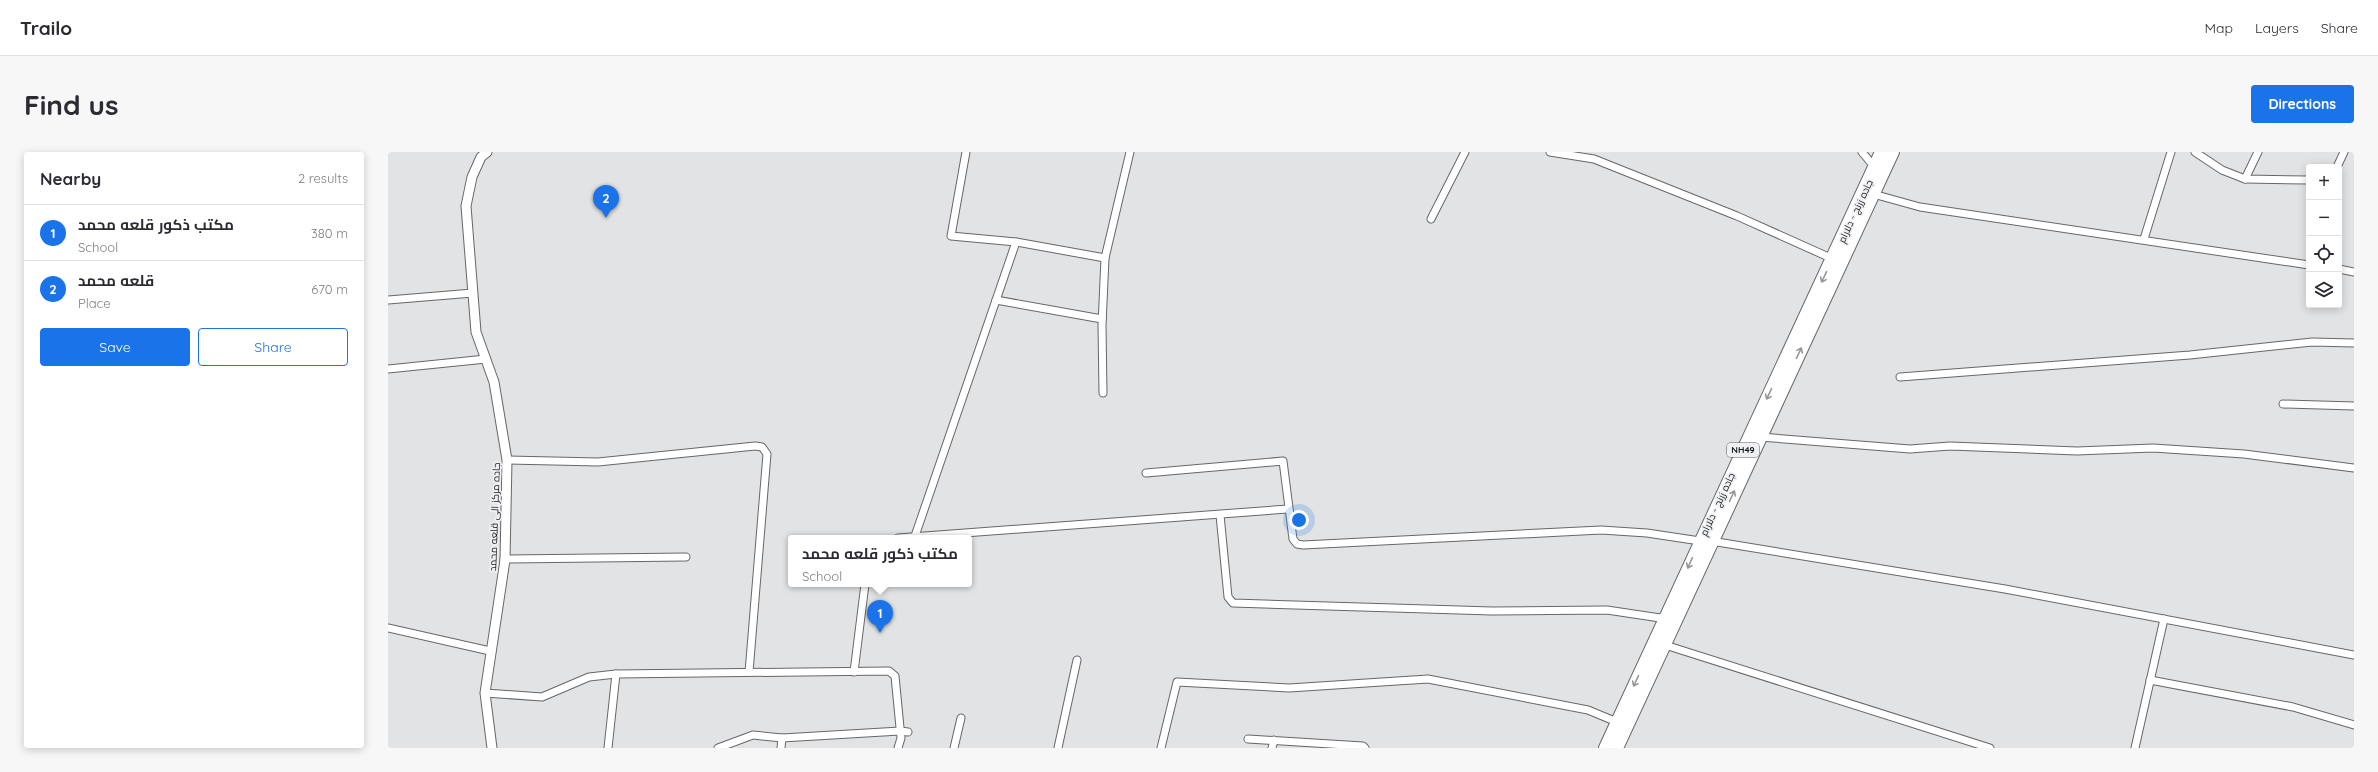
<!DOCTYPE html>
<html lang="en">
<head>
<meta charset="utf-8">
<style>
	body { margin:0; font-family:Quicksand,Cairo,sans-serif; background:#f7f7f7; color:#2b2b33 }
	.controls { position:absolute; right:12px; top:12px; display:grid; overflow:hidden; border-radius:4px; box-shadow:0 2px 10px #0003 }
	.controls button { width:36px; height:36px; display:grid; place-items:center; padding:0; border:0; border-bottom:1px solid #e1e1e2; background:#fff; color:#2b2b33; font:20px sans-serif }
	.you { position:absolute; left:911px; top:368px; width:14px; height:14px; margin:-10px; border:3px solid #fff; border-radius:50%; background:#1a73e8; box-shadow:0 0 0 6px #1a73e833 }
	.badge { display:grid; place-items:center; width:26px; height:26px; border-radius:50%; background:#1a73e8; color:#fff; font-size:13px; font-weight:700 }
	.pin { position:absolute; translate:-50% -33px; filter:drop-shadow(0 1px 2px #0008) }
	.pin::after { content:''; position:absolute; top:21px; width:14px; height:12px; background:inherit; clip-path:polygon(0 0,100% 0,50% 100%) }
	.popup { position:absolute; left:400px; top:383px; width:184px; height:52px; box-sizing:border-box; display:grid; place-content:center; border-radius:4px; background:#fff; filter:drop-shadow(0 1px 3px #0005); font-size:13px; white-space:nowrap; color:#7c7c81 }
	.popup b { font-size:15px; color:#2b2b33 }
	.popup::after { content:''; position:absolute; left:50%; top:100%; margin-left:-8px; border:8px solid transparent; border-top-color:#fff }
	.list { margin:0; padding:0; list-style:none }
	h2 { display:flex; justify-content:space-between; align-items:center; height:52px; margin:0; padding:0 16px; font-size:17px }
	h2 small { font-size:13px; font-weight:400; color:#7c7c81 }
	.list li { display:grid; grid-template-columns:26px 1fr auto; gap:12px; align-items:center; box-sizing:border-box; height:56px; padding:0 16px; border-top:1px solid #e1e1e2 }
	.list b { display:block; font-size:15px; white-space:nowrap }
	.list p { margin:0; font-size:13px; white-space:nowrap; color:#7c7c81 }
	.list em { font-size:13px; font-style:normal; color:#7c7c81 }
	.actions { display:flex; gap:8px; padding:12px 16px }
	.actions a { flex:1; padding:9px 0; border:1px solid #1a73e8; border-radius:4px; text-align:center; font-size:14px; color:#1a73e8 }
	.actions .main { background:#1a73e8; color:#fff }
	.icon { flex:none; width:22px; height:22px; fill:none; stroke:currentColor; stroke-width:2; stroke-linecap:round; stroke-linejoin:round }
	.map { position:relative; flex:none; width:1966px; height:596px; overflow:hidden; border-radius:4px }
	header { display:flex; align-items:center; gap:24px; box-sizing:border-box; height:56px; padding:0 20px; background:#fff; border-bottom:1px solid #e1e1e2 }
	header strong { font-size:19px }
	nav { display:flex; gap:22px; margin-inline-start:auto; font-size:14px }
	.intro { display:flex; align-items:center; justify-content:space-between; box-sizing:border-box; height:96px; padding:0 24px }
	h1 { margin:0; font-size:28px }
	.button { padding:10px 18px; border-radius:4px; background:#1a73e8; color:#fff; font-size:14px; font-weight:700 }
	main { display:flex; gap:24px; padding:0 24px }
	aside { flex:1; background:#fff; border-radius:4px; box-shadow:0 2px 10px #0003 }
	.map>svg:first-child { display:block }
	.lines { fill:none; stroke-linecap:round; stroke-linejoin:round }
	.minor-casing { stroke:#66676a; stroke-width:9 }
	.tertiary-casing { stroke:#66676a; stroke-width:11 }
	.trunk-casing { stroke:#66676a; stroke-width:14 }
	.minor { stroke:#fff; stroke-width:7 }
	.tertiary { stroke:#fff; stroke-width:9 }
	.trunk { stroke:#fff; stroke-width:12 }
	.oneway { stroke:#969697 }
	.labels { text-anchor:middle; stroke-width:3.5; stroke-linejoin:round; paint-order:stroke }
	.shield { fill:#eff0f3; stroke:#575759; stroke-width:1 }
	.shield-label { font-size:9px; font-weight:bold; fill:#161617 }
	.street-label { font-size:10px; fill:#161617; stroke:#eff0f3 }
</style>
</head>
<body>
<header>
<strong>Trailo</strong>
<nav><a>Map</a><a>Layers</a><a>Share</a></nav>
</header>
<div class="intro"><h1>Find us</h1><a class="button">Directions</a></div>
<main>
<aside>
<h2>Nearby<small>2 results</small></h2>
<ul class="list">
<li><span class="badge">1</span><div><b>مکتب ذکور قلعه محمد</b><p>School</p></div><em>380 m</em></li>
<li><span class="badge">2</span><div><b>قلعه محمد</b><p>Place</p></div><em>670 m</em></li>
</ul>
<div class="actions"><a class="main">Save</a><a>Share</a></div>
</aside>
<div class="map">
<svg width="1966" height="596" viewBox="0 0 1966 596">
	<rect width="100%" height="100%" fill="#e1e3e5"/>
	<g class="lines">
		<defs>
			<g id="minor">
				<path d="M578,0L563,84L628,90L717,106"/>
				<path d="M1162,0L1206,7L1349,64L1445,107"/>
				<path d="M1474,0L1488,17"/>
				<path d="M1807,0L1834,18L1857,27L1921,28"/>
				<path d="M1949,15L1956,0"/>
				<path d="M1857,27L1870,0"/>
				<path d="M1485,42L1532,55L1921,113"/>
				<path d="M1043,67L1077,0"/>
				<path d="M1756,87L1783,0"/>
				<path d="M1951,117L1966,120"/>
				<path d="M0,148L85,141"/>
				<path d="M608,148L714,167"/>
				<path d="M0,217L98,207"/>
				<path d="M1512,225L1802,203L1924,190L1966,191"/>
				<path d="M715,241L714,173L717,106L742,0"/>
				<path d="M1895,252L1966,254"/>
				<path d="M1372,285L1522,297L1562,294L1689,299L1765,296L1856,302L1966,316"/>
				<path d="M119,308L210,310L367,294L374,295L379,302L361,520"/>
				<path d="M758,321L895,309L905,387L909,392L915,393L1213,378L1259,381L1312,389"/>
				<path d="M832,363L840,445L845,451L1104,459L1219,458L1279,467"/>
				<path d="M527,384L628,90"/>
				<path d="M510,386L900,357"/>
				<path d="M1323,389L1617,437L1966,503"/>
				<path d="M116,407L298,405"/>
				<path d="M0,476L102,499"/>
				<path d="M1277,493L1602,596"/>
				<path d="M466,520L477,432"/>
				<path d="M1762,528L1905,555L1966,573"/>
				<path d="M97,541L154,545L201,525L228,522L501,519L507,524L513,586L510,596"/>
				<path d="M860,587L975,594L977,596"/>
				<path d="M220,596L228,522"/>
				<path d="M330,596L365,583L394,586L512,579L520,580"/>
				<path d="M393,596L394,586"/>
				<path d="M566,596L573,566"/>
				<path d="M670,596L689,508"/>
				<path d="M773,596L789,530L901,536L1040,527L1200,558L1229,570"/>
				<path d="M884,596L886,588"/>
				<path d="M1747,596L1776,467"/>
			</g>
			<path id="tertiary" d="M99,0L93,5L84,25L78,54L88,180L106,230L119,308L117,408L97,541L104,596"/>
			<g id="trunk">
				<path d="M1217,596L1493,0"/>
				<path d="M1229,596L1505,0"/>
			</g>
		</defs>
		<!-- minor casing -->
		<use href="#minor" class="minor-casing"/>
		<!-- tertiary casing -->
		<use href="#tertiary" class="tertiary-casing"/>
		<!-- trunk casing -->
		<use href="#trunk" class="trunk-casing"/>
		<!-- minor -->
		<use href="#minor" class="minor"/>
		<!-- tertiary -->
		<use href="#tertiary" class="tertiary"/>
		<!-- trunk -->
		<use href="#trunk" class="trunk"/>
	</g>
	<!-- one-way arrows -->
	<defs><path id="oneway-shaft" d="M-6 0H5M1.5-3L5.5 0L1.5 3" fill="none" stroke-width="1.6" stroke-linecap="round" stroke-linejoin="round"/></defs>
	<g class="oneway">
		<use href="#oneway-shaft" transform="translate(1436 125) rotate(115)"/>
		<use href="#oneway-shaft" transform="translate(1411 201) rotate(-65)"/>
		<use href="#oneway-shaft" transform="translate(1381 242) rotate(115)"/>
		<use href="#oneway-shaft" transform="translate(1344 344) rotate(-65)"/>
		<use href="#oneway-shaft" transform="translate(1302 411) rotate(114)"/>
		<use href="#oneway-shaft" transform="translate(1248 529) rotate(115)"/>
	</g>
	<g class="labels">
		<!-- shield labels -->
		<rect class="shield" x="1339" y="291" width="32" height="14" rx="3"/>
		<g class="shield-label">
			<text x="1355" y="301">NH49</text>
		</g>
		<!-- street labels -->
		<g class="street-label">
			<text transform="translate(1467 59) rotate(-65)" y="4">جاده زرنج - دلارام</text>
			<text transform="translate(1329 352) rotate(-65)" y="4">جاده زرنج - دلارام</text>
			<text transform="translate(106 365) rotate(-88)" y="4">جاده مرکز الی قلعه محمد</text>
		</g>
	</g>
</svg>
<div class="controls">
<button>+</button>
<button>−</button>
<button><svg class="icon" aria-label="locate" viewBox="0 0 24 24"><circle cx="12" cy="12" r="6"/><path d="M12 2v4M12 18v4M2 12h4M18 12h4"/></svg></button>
<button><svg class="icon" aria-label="layers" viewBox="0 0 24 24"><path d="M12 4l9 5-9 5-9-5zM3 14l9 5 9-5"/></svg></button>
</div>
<div class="you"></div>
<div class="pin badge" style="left:492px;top:481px">1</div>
<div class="popup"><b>مکتب ذکور قلعه محمد</b>School</div>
<div class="pin badge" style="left:218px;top:66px">2</div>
</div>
</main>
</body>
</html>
